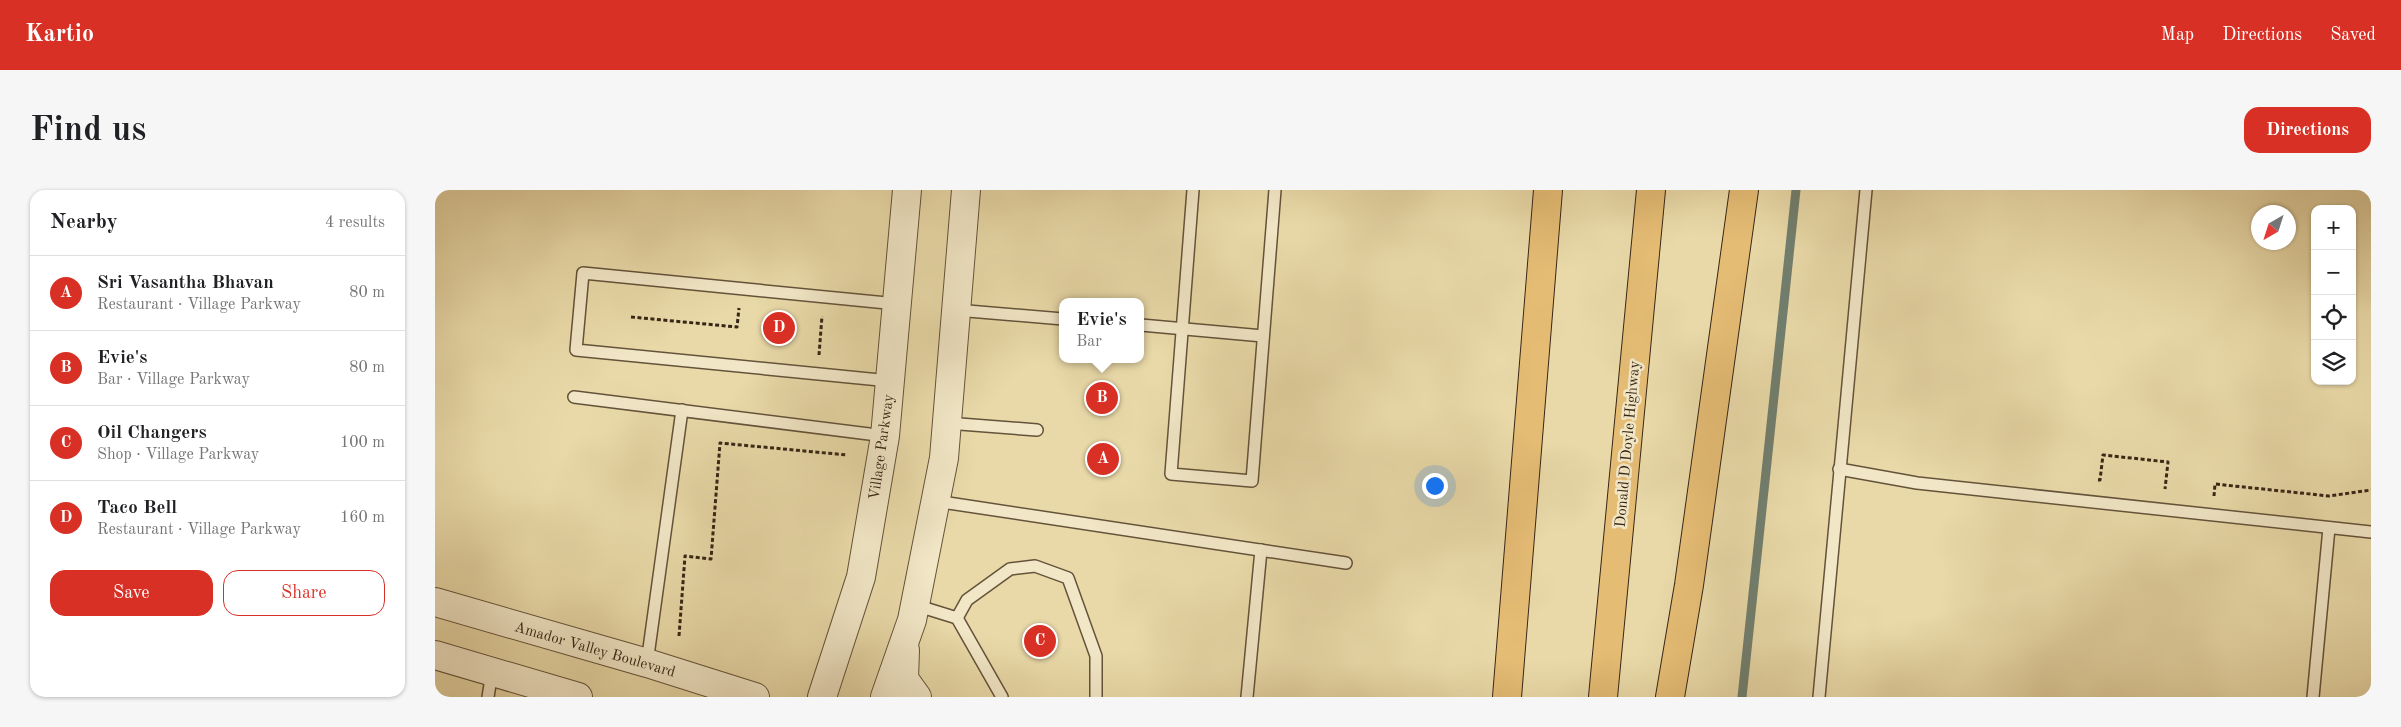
<!DOCTYPE html>
<html lang="en">
<head>
<meta charset="utf-8">
<style>
	body { margin:0; font-family:"Old Standard TT",serif; background:#f6f6f6; color:#202124 }
	.controls { position:absolute; right:15px; top:15px; display:grid; overflow:hidden; border-radius:10px; box-shadow:0 1px 4px #0004 }
	.controls button { width:45px; height:45px; display:grid; place-items:center; padding:0; border:0; border-bottom:1px solid #e0e0e0; background:#fff; color:#202124; font:25px sans-serif }
	.compass { position:absolute; left:1816px; top:15px; width:45px; height:45px; border-radius:50%; background:#fff; box-shadow:0 1px 4px #0004; rotate:219deg }
	.you { position:absolute; left:999px; top:295px; width:18px; height:18px; margin:-12px; border:4px solid #fff; border-radius:50%; background:#1a73e8; box-shadow:0 0 0 8px #1a73e833 }
	.badge { display:grid; place-items:center; width:32px; height:32px; border-radius:50%; background:#d93025; color:#fff; font-size:16px; font-weight:700 }
	.pin { position:absolute; translate:-50% -50%; border:2px solid #fff; box-shadow:0 1px 5px #0006 }
	.popup { position:absolute; left:624px; top:108px; width:85px; height:65px; box-sizing:border-box; display:grid; place-content:center; border-radius:10px; background:#fff; filter:drop-shadow(0 1px 4px #0005); font-size:16px; white-space:nowrap; color:#757577 }
	.popup b { font-size:19px; color:#202124 }
	.popup::after { content:''; position:absolute; left:50%; top:100%; margin-left:-10px; border:10px solid transparent; border-top-color:#fff }
	.list { margin:0; padding:0; list-style:none }
	h2 { display:flex; justify-content:space-between; align-items:center; height:65px; margin:0; padding:0 20px; font-size:21px }
	h2 small { font-size:16px; font-weight:400; color:#757577 }
	.list li { display:grid; grid-template-columns:32px 1fr auto; gap:15px; align-items:center; box-sizing:border-box; height:75px; padding:0 20px; border-top:1px solid #e0e0e0 }
	.list b { display:block; font-size:19px; white-space:nowrap }
	.list p { margin:0; font-size:16px; white-space:nowrap; color:#757577 }
	.list em { font-size:16px; font-style:normal; color:#757577 }
	.actions { display:flex; gap:10px; padding:15px 20px }
	.actions a { flex:1; padding:11px 0; border:1px solid #d93025; border-radius:15px; text-align:center; font-size:18px; color:#d93025 }
	.actions .main { background:#d93025; color:#fff }
	.icon { flex:none; width:28px; height:28px; fill:none; stroke:currentColor; stroke-width:2; stroke-linecap:round; stroke-linejoin:round }
	.map { position:relative; flex:none; width:1936px; height:507px; overflow:hidden; border-radius:15px }
	header { display:flex; align-items:center; gap:30px; box-sizing:border-box; height:70px; padding:0 25px; background:#d93025; color:#fff }
	header strong { font-size:24px }
	nav { display:flex; gap:28px; margin-inline-start:auto; font-size:18px }
	.intro { display:flex; align-items:center; justify-content:space-between; box-sizing:border-box; height:120px; padding:0 30px }
	h1 { margin:0; font-size:35px }
	.button { padding:12px 22px; border-radius:15px; background:#d93025; color:#fff; font-size:18px; font-weight:700 }
	main { display:flex; gap:30px; padding:0 30px }
	aside { flex:1; background:#fff; border-radius:15px; box-shadow:0 1px 4px #0004 }
	.map>svg:first-child { display:block }
	.lines { fill:none; stroke-linecap:round; stroke-linejoin:round }
	.stream { stroke:#717f6f; stroke-width:9 }
	.service-casing { stroke:#64533a; stroke-width:14 }
	.tertiary-casing { stroke:#64533a; stroke-width:30 }
	.motorway-casing { stroke:#372616; stroke-width:30 }
	.path { stroke:#372616; stroke-width:3; stroke-dasharray:4 2.5; stroke-linecap:butt }
	.service { stroke:#f1e6c6; stroke-width:11 }
	.tertiary { stroke:#f1e6c6; stroke-width:28 }
	.motorway { stroke:#e4bc74; stroke-width:28 }
	.labels { text-anchor:middle; stroke-width:5; stroke-linejoin:round; paint-order:stroke }
	.street-label { font-size:15px; fill:#372616; stroke:#f1e6c6 }
</style>
</head>
<body>
<header>
<strong>Kartio</strong>
<nav><a>Map</a><a>Directions</a><a>Saved</a></nav>
</header>
<div class="intro"><h1>Find us</h1><a class="button">Directions</a></div>
<main>
<aside>
<h2>Nearby<small>4 results</small></h2>
<ul class="list">
<li><span class="badge">A</span><div><b>Sri Vasantha Bhavan</b><p>Restaurant · Village Parkway</p></div><em>80 m</em></li>
<li><span class="badge">B</span><div><b>Evie's</b><p>Bar · Village Parkway</p></div><em>80 m</em></li>
<li><span class="badge">C</span><div><b>Oil Changers</b><p>Shop · Village Parkway</p></div><em>100 m</em></li>
<li><span class="badge">D</span><div><b>Taco Bell</b><p>Restaurant · Village Parkway</p></div><em>160 m</em></li>
</ul>
<div class="actions"><a class="main">Save</a><a>Share</a></div>
</aside>
<div class="map">
<svg width="1936" height="507" viewBox="0 0 1936 507">
	<rect width="100%" height="100%" fill="#e9d9a8"/>
	<filter id="stains"><feTurbulence type="fractalNoise" baseFrequency=".004" numOctaves="4"/><feColorMatrix values="0 0 0 0 .2 0 0 0 0 .09 0 0 0 0 .02 0 0 0 .5 -.17"/></filter>
	<radialGradient id="worn" r=".72"><stop offset=".6" stop-color="#630" stop-opacity="0"/><stop offset="1" stop-color="#630" stop-opacity=".3"/></radialGradient>
	<g class="lines">
		<!-- stream -->
		<path class="stream" d="M1307,507L1361,0"/>
		<defs>
			<g id="service">
				<path d="M758,0L736,284L817,291L840,0"/>
				<path d="M521,120L628,129"/>
				<path d="M706,135L828,146"/>
				<path d="M455,191L141,160L148,83L462,114"/>
				<path d="M139,207L450,246"/>
				<path d="M512,233L602,240"/>
				<path d="M1404,279L1482,293L1936,342"/>
				<path d="M500,311L911,373"/>
				<path d="M480,415L522,428L567,507"/>
				<path d="M522,428L532,410L575,379L600,376L633,388L661,466V507"/>
				<path d="M212,473L247,220"/>
				<path d="M53,507L57,482"/>
				<path d="M812,507L826,360"/>
				<path d="M1384,507L1431,0"/>
				<path d="M1878,507L1894,338"/>
			</g>
			<g id="tertiary">
				<path d="M0,412L212,473L320,507"/>
				<path d="M470,460L469,489L482,507"/>
				<path d="M0,465L143,507"/>
				<path d="M387,507L426,387L450,246L472,0"/>
				<path d="M450,507L477,430L509,268L531,0"/>
			</g>
			<g id="motorway">
				<path d="M1072,507L1113,0"/>
				<path d="M1168,507L1216,0"/>
				<path d="M1235,507L1254,395L1309,0"/>
			</g>
		</defs>
		<!-- service casing -->
		<use href="#service" class="service-casing"/>
		<!-- tertiary casing -->
		<use href="#tertiary" class="tertiary-casing"/>
		<!-- motorway casing -->
		<use href="#motorway" class="motorway-casing"/>
		<!-- path -->
		<g class="path">
			<path d="M196,127L302,137L304,118"/>
			<path d="M384,165L387,126"/>
			<path d="M1663,290H1665L1668,265L1733,272L1730,299"/>
			<path d="M1779,306L1780,294L1894,306L1936,300"/>
			<path d="M244,446L250,366L276,369L285,253L412,265"/>
		</g>
		<!-- service -->
		<use href="#service" class="service"/>
		<!-- tertiary -->
		<use href="#tertiary" class="tertiary"/>
		<!-- motorway -->
		<use href="#motorway" class="motorway"/>
	</g>
	<g class="labels">
		<!-- street labels -->
		<g class="street-label">
			<text transform="translate(1192 254) rotate(-85)" y="5">Donald D Doyle Highway</text>
			<text transform="translate(446 257) rotate(-82)" y="5">Village Parkway</text>
			<text transform="translate(160 459) rotate(16)" y="5">Amador Valley Boulevard</text>
		</g>
	</g>
	<rect width="100%" height="100%" filter="url(#stains)"/>
	<rect width="100%" height="100%" fill="url(#worn)"/>
</svg>
<div class="controls">
<button>+</button>
<button>−</button>
<button><svg class="icon" aria-label="locate" viewBox="0 0 24 24"><circle cx="12" cy="12" r="6"/><path d="M12 2v4M12 18v4M2 12h4M18 12h4"/></svg></button>
<button><svg class="icon" aria-label="layers" viewBox="0 0 24 24"><path d="M12 4l9 5-9 5-9-5zM3 14l9 5 9-5"/></svg></button>
</div>
<svg class="compass" viewBox="-18 -18 36 36"><path d="M0-13l5 13h-10z" fill="#e53935"/><path d="M0 13l5-13h-10z" fill="#757577"/></svg>
<div class="you"></div>
<div class="pin badge" style="left:668px;top:269px">A</div>
<div class="pin badge" style="left:667px;top:208px">B</div>
<div class="popup"><b>Evie's</b>Bar</div>
<div class="pin badge" style="left:605px;top:451px">C</div>
<div class="pin badge" style="left:344px;top:138px">D</div>
</div>
</main>
</body>
</html>
